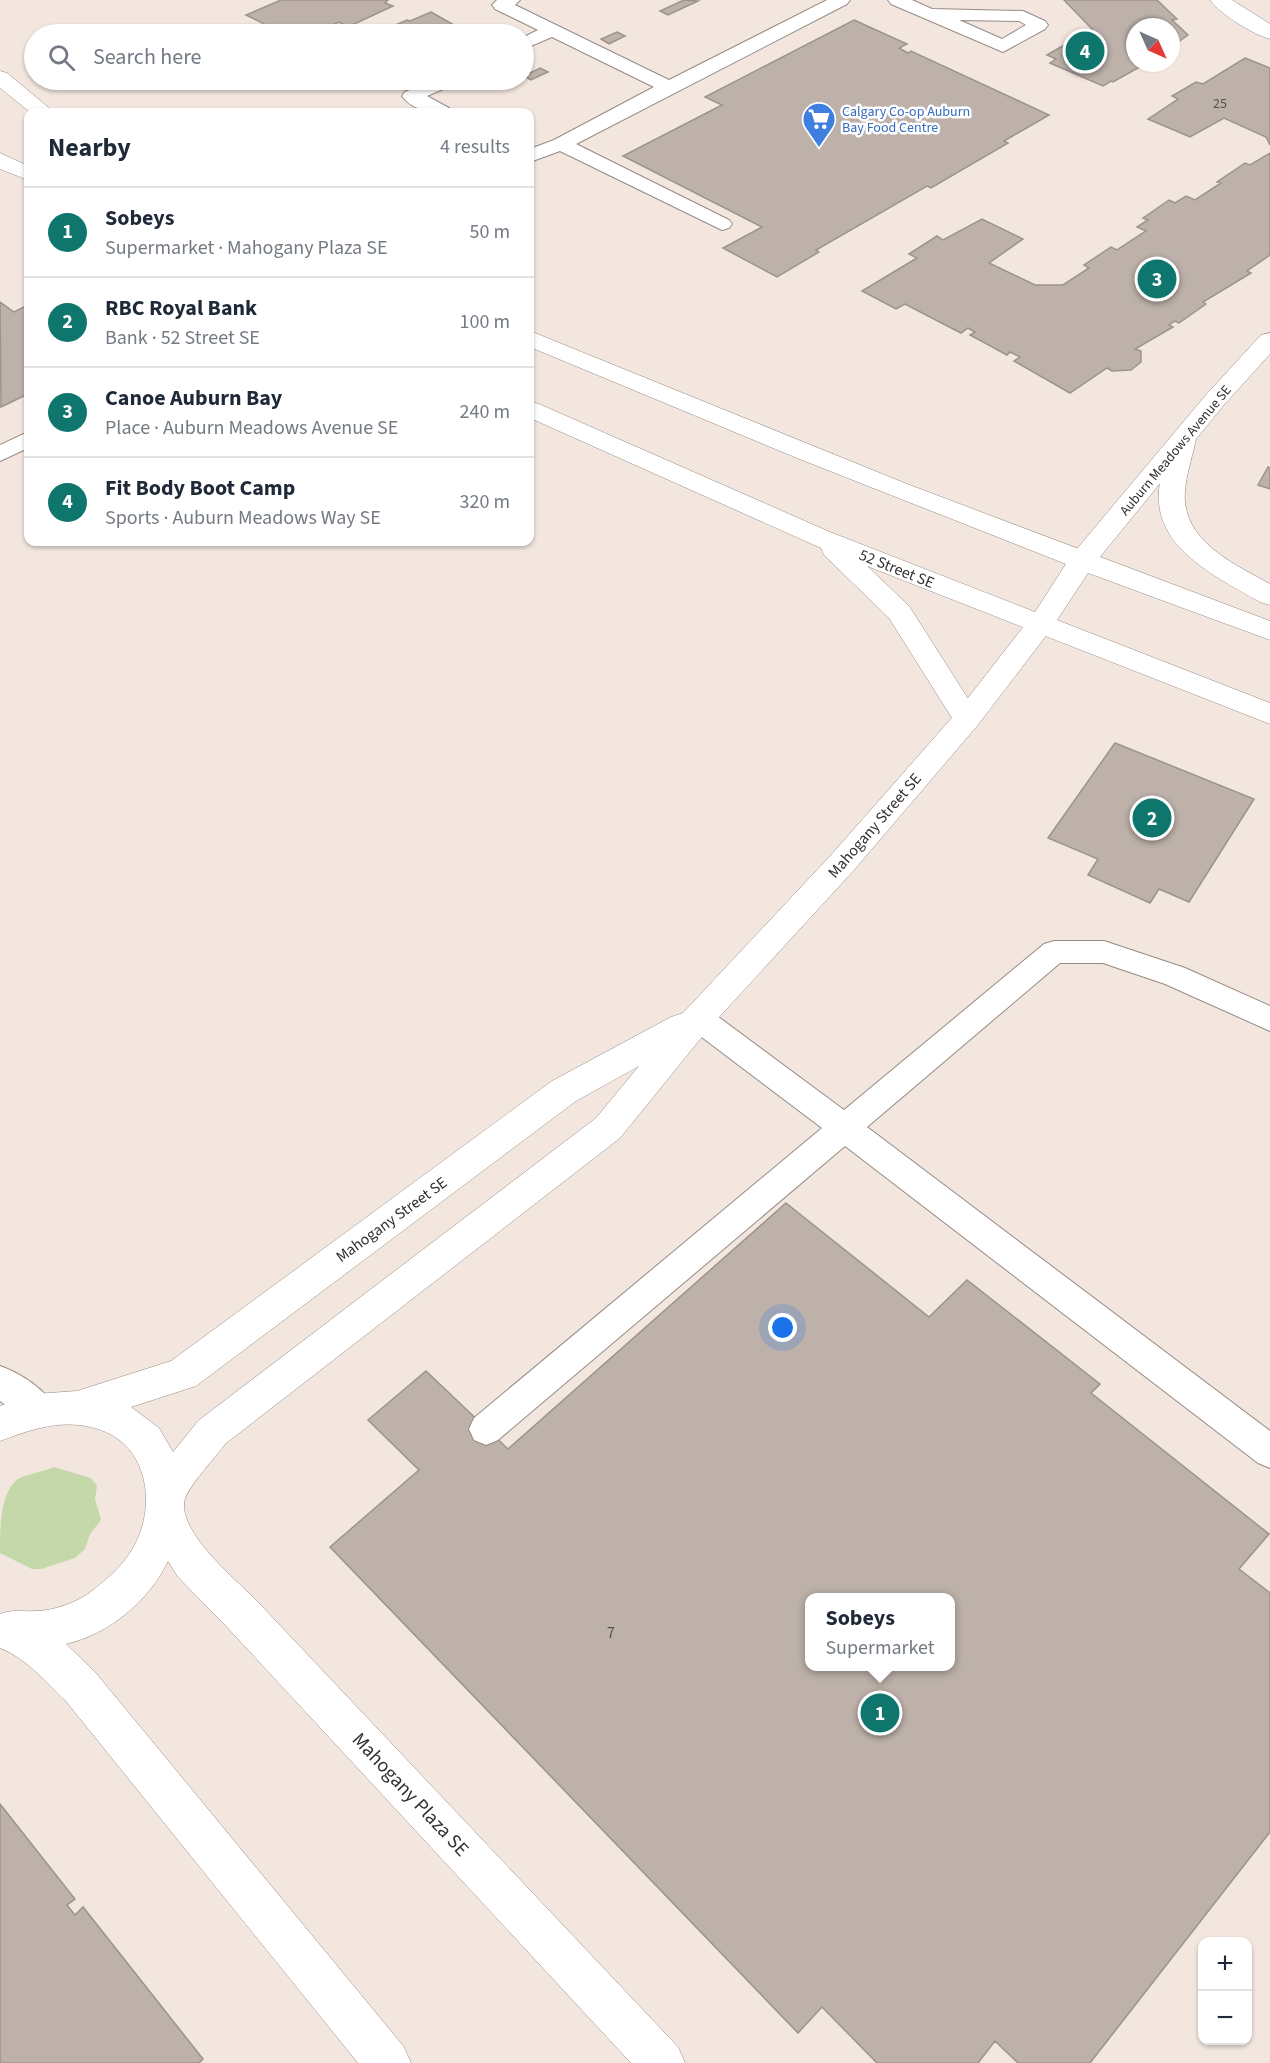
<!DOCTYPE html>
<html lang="en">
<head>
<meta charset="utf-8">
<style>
	body { margin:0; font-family:"Source Sans 3",sans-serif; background:#f6f6f7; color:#1f2937 }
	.controls { position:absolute; right:18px; bottom:18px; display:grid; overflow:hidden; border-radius:12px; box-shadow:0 2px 4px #0004 }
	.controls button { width:54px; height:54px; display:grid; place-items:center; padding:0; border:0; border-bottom:2px solid #e0e1e3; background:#fff; color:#1f2937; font:30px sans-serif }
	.compass { position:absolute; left:1126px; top:18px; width:54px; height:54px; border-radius:50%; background:#fff; box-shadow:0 2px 4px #0004; rotate:135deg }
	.you { position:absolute; left:783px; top:1328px; width:21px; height:21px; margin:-15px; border:4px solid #fff; border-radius:50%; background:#1a73e8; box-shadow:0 0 0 9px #1a73e833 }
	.badge { display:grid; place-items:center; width:39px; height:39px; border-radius:50%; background:#0f766e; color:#fff; font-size:20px; font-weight:700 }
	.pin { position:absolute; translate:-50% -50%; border:3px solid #fff; box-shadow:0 2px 6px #0006 }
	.popup { position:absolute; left:805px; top:1593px; width:150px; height:78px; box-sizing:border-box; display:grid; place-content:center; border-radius:12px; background:#fff; filter:drop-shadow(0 2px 4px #0005); font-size:20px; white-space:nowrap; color:#747a83 }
	.popup b { font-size:22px; color:#1f2937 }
	.popup::after { content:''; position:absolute; left:50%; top:100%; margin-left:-12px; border:12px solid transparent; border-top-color:#fff }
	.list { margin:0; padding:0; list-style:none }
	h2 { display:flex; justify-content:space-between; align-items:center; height:78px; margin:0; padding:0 24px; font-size:26px }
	h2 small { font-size:20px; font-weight:400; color:#747a83 }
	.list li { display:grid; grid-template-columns:39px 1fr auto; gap:18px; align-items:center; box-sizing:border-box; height:90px; padding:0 24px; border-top:2px solid #e0e1e3 }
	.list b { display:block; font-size:22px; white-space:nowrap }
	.list p { margin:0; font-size:20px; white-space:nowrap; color:#747a83 }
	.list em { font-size:20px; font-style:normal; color:#747a83 }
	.icon { flex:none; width:33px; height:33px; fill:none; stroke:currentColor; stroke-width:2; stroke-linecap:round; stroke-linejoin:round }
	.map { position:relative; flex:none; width:1270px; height:2063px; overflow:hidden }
	.search { position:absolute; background:#fff; box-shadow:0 2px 4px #0004; left:24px; top:24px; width:510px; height:66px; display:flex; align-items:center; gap:15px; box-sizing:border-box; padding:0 21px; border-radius:33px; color:#747a83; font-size:22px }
	.panel { position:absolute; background:#fff; box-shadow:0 2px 4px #0004; left:24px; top:108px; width:510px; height:438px; border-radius:12px }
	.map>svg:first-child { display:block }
	.green { fill:#c5d8aa }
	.building { fill:#bdb1aa; stroke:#9e938c; stroke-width:1.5; fill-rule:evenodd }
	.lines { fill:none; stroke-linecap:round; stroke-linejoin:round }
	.lane-casing { stroke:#968b83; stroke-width:2 }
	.street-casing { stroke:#968b83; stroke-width:1 }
	.secondary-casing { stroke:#968b83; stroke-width:1 }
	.lane { fill:#fff; fill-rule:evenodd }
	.street { fill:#fff; fill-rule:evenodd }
	.secondary { fill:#fff; fill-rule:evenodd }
	.labels { text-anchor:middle; stroke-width:5; stroke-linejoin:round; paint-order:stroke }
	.number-label { font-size:14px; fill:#56504c }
	.far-shop-label { font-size:14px; fill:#366cbe; stroke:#fff; text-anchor:start }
	.far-street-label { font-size:14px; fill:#34302d; stroke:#fff }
	.street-label { font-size:16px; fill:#34302d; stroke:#fff }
	.near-number-label { font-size:16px; fill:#56504c }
	.near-street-label { font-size:20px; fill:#34302d; stroke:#fff }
</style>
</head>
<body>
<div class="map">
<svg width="1270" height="2063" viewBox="0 0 1270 2063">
	<rect width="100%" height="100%" fill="#f2e6de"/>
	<!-- green -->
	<path class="green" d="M54,1467L91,1478L97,1486L95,1499L101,1520L90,1534L85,1549L75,1558L41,1569H32L0,1553C0,1529 0,1492 18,1479C29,1473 43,1472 54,1467Z"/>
	<!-- building -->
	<g class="building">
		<path d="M281,0H388L385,3L393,6L348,27L339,22L312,34H284L246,15Z"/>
		<path d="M684,0L698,1L668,15L660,11Z"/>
		<path d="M1064,0H1157L1177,19L1172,20L1188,35L1171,47V27H1135V63H1147L1113,82L1111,81L1103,86L1050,63L1056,59L1047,55L1092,29Z"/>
		<path d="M431,12L468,33L374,34L407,20L410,21Z"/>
		<path d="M854,20L907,44L899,48L908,53L911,51L1049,115L1004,141L1008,143L931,188L927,186L816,250L819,252L777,277L723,248L762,227L623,156L722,105L705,97Z"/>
		<path d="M617,32L625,36L609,44L601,39Z"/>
		<path d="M1245,58L1270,68V145L1266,137L1224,118L1190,137L1148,119L1178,99L1172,96L1196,82L1203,84Z"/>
		<path d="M540,68L548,72L531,80L524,76Z"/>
		<path d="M1270,153V255L1247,271L1251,273L1203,302L1206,304L1179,323L1175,321L1169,325L1173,327L1135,349L1141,351V362L1131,370L1112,371L1107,368L1070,393L1014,361L1020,357L1010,352L1007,355L970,335L975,332L968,328L961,333L905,304L896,309L862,291L917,258L909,254L937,236L943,240L982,219L1023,239L989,263L1035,285H1063L1089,268L1084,265L1111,247L1117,250L1146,231L1137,227L1148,220L1143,218L1169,200L1175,203L1186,196L1195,200L1221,183L1217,182L1245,163L1250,165Z"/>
		<path d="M0,302L14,312L28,305V394L1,407Z"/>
		<path d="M1268,467L1270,468V489L1258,485Z"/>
		<path d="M1115,743L1254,799L1189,902L1159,889L1150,903L1088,875L1098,859L1048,838Z"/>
		<path d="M786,1203L929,1317L967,1280L1100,1384L1091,1393L1269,1534L1239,1569L1270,1593V1832L1090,2063H1018L995,2041L978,2063H877L822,2007L798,2033L330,1547L419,1470L368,1420L426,1371L508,1449ZM810,1598H950V1666H810Z"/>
		<path d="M0,1804L75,1899L67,1905L75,1915L83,1907L203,2059L199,2063H0Z"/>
	</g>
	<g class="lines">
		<defs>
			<g id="lane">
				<path d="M497,0H520L515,5L669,80L827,0H850L847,4L576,144L729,220L732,224L729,228L722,230L560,151L530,162V149L554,140L654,87L552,37L524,49V37L538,30L495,9L492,5Z"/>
				<path d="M888,0H912L932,9L1023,11L1045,21L1048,25L1045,29L1003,52L891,4ZM959,20L1019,21L1026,25L1002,39Z"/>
				<path d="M433,80H457L455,84L427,96L449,108L451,112C434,112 413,112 402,96L405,92Z"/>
				<path d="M28,432V448L0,461V445Z"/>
				<path d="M1054,941H1104L1185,968L1270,1006V1031L1165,984L1103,963H1060L867,1127L1270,1431V1468L1258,1463L845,1146L498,1440L486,1445L474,1440L469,1429L474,1418L822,1128L687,1026L683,1018L687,1010L698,1006L709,1010L844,1110L1044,944Z"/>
				<path d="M0,1366C20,1373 47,1390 56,1410L51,1421L39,1426L27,1421L0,1401Z"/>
			</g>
			<g id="street">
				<path d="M1210,0H1232L1270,24V39C1254,35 1220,14 1210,0Z"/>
				<path d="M1270,333V354L1223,406L1091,568L1081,571L1071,568L1068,562L1071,556L1205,396L1261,335Z"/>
				<path d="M1041,615L1051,617L1055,624L977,726L854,870L710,1027L620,1138L225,1444C215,1458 193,1481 186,1496C172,1527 235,1579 255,1599L678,2047L685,2063H631L227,1627L178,1577L168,1561C149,1601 109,1634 66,1644L95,1672L404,2047L411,2063H358L65,1700C45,1681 26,1658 0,1648V1614C12,1609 24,1612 36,1611C53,1611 74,1603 88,1594C105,1581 123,1566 133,1548C157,1507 149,1445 98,1429C63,1418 32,1429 0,1441V1406L35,1394L77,1391L171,1361L552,1081L671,1017L683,1013L832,854L957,712L1031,617ZM639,1066L596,1118L199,1420L173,1452L159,1428L131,1407L196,1386L576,1101Z"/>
			</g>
			<g id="secondary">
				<path d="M0,71L7,73L49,108L52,112H30L0,88Z"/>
				<path d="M0,153L28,166V180L0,169Z"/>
				<path d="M530,331L907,484L1270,621V640L1088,573L1057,620L1270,703V724L867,566L909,606L981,719L977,726L967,729L957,726L889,618L824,555L821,548L530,418V402L539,404L830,532L1035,612L1066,564L797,458L530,347Z"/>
				<path d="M1183,431L1192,434L1196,439C1192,459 1183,483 1185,503C1190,545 1238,566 1270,584V605L1260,602C1222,580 1163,553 1159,503C1157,482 1166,459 1170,439L1174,434Z"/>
			</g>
		</defs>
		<!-- lane casing -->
		<use href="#lane" class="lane-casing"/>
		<!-- street casing -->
		<use href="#street" class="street-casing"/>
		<!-- secondary casing -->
		<use href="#secondary" class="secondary-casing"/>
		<!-- lane -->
		<use href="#lane" class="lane"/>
		<!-- street -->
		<use href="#street" class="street"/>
		<!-- secondary -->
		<use href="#secondary" class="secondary"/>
	</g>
	<!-- icons -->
	<defs>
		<symbol id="supermarket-pin" viewBox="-11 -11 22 30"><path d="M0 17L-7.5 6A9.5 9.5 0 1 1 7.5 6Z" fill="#3f7fe0" stroke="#fff"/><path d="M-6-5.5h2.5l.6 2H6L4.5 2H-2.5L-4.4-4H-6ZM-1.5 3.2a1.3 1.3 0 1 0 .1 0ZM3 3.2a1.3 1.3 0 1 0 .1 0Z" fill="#fff"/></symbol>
	</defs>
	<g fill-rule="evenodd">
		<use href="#supermarket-pin" x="800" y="100" width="38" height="52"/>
	</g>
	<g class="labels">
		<!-- number labels -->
		<g class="number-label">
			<text x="1220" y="108">25</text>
		</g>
		<!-- far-shop labels -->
		<g class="far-shop-label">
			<text x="842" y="116">Calgary Co-op Auburn<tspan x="842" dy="16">Bay Food Centre</tspan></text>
		</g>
		<!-- far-street labels -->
		<g class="far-street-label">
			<text transform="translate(1175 450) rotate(-50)" y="5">Auburn Meadows Avenue SE</text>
		</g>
		<!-- street labels -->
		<g class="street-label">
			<text transform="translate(897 568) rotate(22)" y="6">52 Street SE</text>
			<text transform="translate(874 825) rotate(-49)" y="6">Mahogany Street SE</text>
			<text transform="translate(391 1219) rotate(-36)" y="6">Mahogany Street SE</text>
		</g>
		<!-- near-number labels -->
		<g class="near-number-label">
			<text x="611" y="1638">7</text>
		</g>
		<!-- near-street labels -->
		<g class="near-street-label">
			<text transform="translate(411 1794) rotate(47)" y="7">Mahogany Plaza SE</text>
		</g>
	</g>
</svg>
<div class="controls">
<button>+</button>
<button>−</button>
</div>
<svg class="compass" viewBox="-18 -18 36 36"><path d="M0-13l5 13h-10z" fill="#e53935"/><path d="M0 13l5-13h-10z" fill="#747a83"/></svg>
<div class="you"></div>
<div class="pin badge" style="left:880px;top:1713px">1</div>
<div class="popup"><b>Sobeys</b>Supermarket</div>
<div class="pin badge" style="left:1152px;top:818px">2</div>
<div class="pin badge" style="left:1157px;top:279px">3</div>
<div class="pin badge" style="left:1085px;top:51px">4</div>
<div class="search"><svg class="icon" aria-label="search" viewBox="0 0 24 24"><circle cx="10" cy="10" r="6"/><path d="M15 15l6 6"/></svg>Search here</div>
<section class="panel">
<h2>Nearby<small>4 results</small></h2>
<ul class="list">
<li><span class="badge">1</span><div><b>Sobeys</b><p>Supermarket · Mahogany Plaza SE</p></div><em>50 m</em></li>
<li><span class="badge">2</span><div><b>RBC Royal Bank</b><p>Bank · 52 Street SE</p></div><em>100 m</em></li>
<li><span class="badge">3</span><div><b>Canoe Auburn Bay</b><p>Place · Auburn Meadows Avenue SE</p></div><em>240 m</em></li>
<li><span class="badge">4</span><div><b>Fit Body Boot Camp</b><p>Sports · Auburn Meadows Way SE</p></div><em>320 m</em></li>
</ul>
</section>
</div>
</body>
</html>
